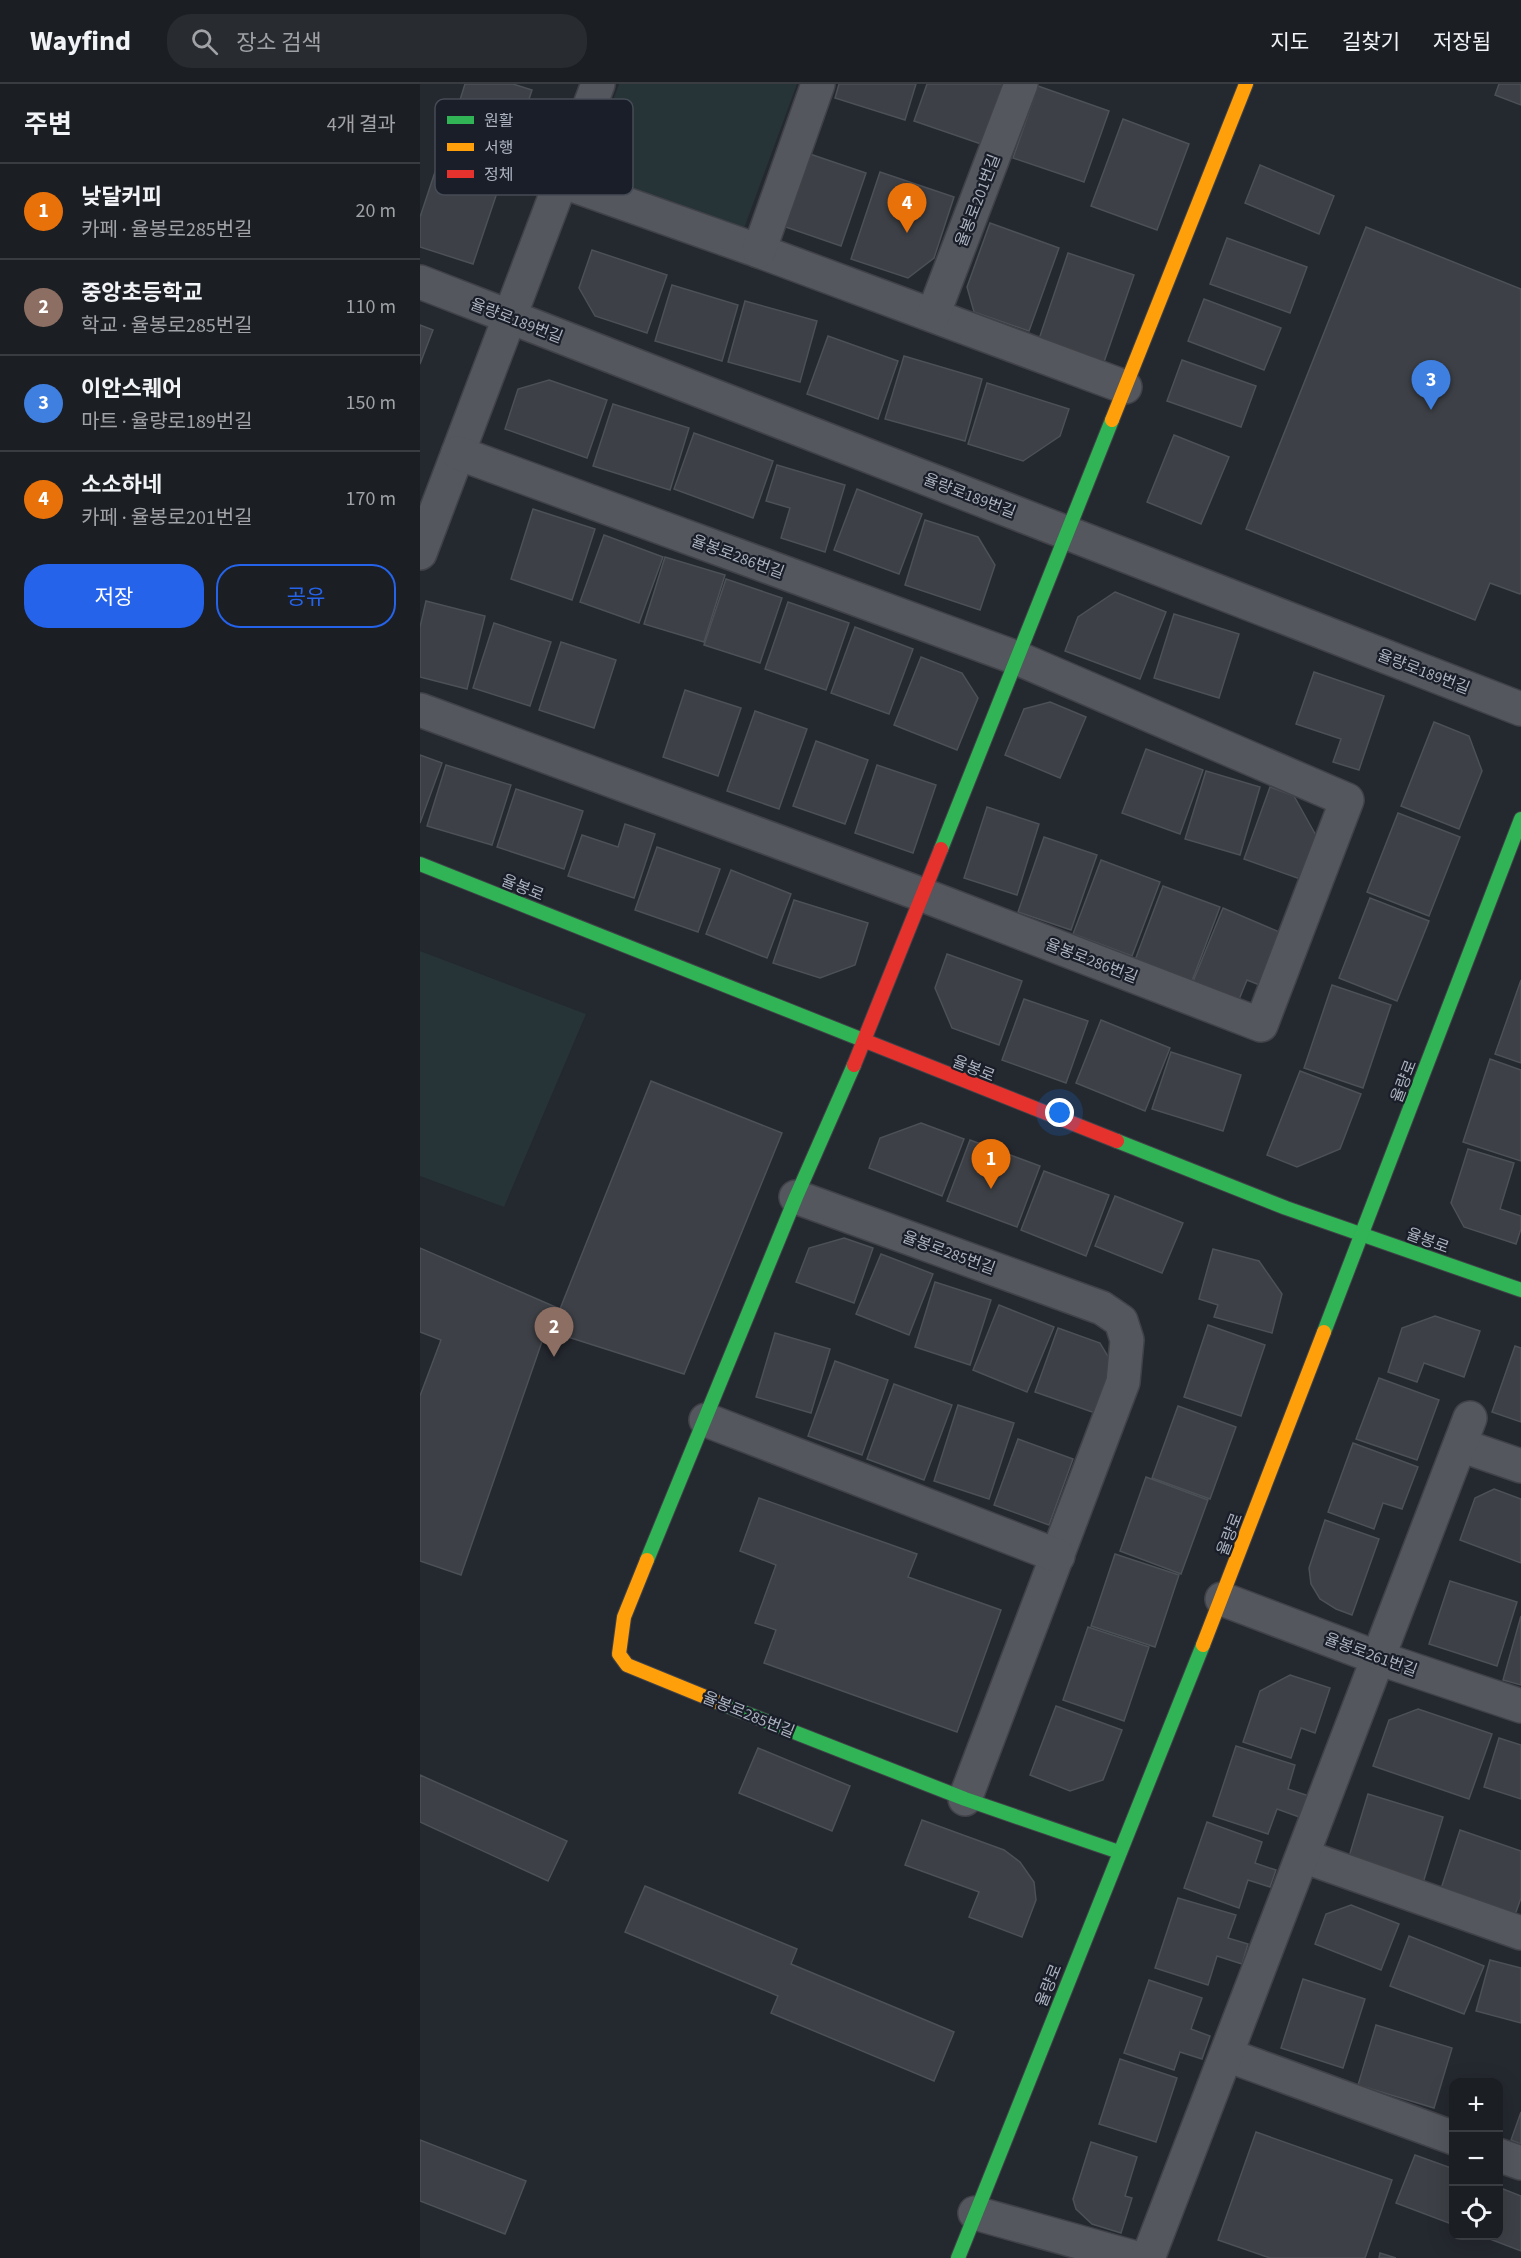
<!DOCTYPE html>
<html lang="ko">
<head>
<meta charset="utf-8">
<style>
	body { margin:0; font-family:"Source Sans 3","Noto Sans KR",sans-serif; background:#282b30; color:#f1f3f6 }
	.controls { position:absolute; right:18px; bottom:18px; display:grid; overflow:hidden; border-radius:12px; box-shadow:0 6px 24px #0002 }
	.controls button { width:54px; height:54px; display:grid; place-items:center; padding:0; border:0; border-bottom:2px solid #393c41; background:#1b1e23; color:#f1f3f6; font:30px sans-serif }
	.you { position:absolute; left:640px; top:1029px; width:21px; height:21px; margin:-15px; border:4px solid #fff; border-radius:50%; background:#1a73e8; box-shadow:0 0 0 9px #1a73e833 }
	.badge { display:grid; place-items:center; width:39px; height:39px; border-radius:50%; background:#2563eb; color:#fff; font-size:20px; font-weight:700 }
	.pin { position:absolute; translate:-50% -50px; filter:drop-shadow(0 2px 3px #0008) }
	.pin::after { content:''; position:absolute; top:32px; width:21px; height:18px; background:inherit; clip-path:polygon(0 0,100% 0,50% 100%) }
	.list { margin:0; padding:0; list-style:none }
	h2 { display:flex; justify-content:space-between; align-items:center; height:78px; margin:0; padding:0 24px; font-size:26px }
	h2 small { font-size:20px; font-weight:400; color:#a0a2a6 }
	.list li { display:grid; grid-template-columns:39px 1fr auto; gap:18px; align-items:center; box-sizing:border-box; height:96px; padding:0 24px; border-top:2px solid #393c41 }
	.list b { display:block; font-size:22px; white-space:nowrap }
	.list p { margin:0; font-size:20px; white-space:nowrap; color:#a0a2a6 }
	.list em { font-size:20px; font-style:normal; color:#a0a2a6 }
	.actions { display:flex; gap:12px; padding:18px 24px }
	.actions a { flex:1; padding:14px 0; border:2px solid #2563eb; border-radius:24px; text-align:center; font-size:21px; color:#2563eb }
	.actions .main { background:#2563eb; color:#fff }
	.icon { flex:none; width:33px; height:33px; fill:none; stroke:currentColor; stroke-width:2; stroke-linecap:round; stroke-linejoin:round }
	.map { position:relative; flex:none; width:1101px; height:2174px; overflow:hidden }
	header { display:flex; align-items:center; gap:36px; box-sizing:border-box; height:84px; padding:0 30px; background:#1b1e23; border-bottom:2px solid #393c41 }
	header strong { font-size:28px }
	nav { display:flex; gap:33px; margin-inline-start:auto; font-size:21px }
	.search { width:420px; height:54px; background:#282b30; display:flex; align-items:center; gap:15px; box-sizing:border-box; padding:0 21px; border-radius:24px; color:#a0a2a6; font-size:22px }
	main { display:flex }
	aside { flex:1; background:#1b1e23 }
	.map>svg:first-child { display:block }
	.green { fill:#263437 }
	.building { fill:#3d4046; stroke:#4c5057; stroke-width:1.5 }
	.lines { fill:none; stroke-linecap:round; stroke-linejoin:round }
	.street-casing { stroke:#404248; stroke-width:36 }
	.fast-casing { stroke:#404248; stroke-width:16 }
	.slow-casing { stroke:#404248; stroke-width:16 }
	.jam-casing { stroke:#404248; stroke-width:16 }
	.street { stroke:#54575e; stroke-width:33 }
	.fast { stroke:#30b455; stroke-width:14 }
	.slow { stroke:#ff9f0a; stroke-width:14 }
	.jam { stroke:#e5322d; stroke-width:14 }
	.labels { text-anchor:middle; stroke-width:4.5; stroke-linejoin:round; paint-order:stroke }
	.street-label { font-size:16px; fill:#adb3c1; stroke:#191e28 }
	.key { fill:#191e28; stroke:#454b56; stroke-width:1.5 }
	.key-label { font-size:16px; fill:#adb3c1 }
</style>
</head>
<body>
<header>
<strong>Wayfind</strong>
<div class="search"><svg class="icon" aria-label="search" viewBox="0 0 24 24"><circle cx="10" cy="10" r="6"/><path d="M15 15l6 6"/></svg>장소 검색</div>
<nav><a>지도</a><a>길찾기</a><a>저장됨</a></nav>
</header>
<main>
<aside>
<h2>주변<small>4개 결과</small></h2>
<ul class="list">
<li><span class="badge" style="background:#e8710a">1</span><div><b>낮달커피</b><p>카페 · 율봉로285번길</p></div><em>20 m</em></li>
<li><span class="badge" style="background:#8d6e63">2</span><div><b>중앙초등학교</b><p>학교 · 율봉로285번길</p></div><em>110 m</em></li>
<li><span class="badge" style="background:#3f7fe0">3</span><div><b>이안스퀘어</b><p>마트 · 율량로189번길</p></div><em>150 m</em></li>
<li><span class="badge" style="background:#e8710a">4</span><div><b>소소하네</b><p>카페 · 율봉로201번길</p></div><em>170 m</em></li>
</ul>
<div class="actions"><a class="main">저장</a><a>공유</a></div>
</aside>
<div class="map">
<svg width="1101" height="2174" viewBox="0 0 1101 2174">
	<rect width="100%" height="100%" fill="#24282f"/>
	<!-- green -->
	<g class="green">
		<path d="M199,0H377L323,147L166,90Z"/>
		<path d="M0,867L166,930L84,1123L0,1092Z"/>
	</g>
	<!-- building -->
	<g class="building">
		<path d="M45,0H93L112,6L89,76L27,57Z"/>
		<path d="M419,0H496L485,36L415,14Z"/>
		<path d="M507,0H585L564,61L494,37Z"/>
		<path d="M1079,0H1101V21L1075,11Z"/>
		<path d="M618,2L689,27L664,98L593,74Z"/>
		<path d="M703,35L769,60L737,146L671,122Z"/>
		<path d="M24,61L86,82L53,180L0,163V133Z"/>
		<path d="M384,68L446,89L421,162L360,141Z"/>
		<path d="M840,81L914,112L899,150L825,119Z"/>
		<path d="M460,88L534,113L514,174L488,194L431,175Z"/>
		<path d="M570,139L639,164L609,247L554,228L547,203Z"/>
		<path d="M946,143L1101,205V508L1100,510L1070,499L1055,536L826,445Z"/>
		<path d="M807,154L887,183L870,229L790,200Z"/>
		<path d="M172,166L247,191L227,249L175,232L159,204Z"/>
		<path d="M648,169L714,191L684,278L619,255Z"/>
		<path d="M252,201L318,221L302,277L235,257Z"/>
		<path d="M784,215L861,244L844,286L768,257Z"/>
		<path d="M325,217L397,237L380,298L308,278Z"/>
		<path d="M0,241L13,246L0,280Z"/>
		<path d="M408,252L478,277L458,335L387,310Z"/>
		<path d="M484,272L562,295L545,357L465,335Z"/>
		<path d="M762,276L836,302L821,343L747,317Z"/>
		<path d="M129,296L187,316L167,374L85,345L98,305Z"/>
		<path d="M567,299L649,325L640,352L603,377L548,360Z"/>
		<path d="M193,320L269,344L250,406L173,382Z"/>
		<path d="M274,349L353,377L333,434L254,405Z"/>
		<path d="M754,351L809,373L781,440L727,418Z"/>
		<path d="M357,381L425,401L405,468L361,454L370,424L346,417Z"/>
		<path d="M437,405L502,430L479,490L414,466Z"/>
		<path d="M113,425L175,445L152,516L91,495Z"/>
		<path d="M505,436L558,453L575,481L560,526L485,501Z"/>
		<path d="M184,451L243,473L219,539L160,518Z"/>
		<path d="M245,473L305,491L284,558L224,540Z"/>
		<path d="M306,495L362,514L340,579L284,561Z"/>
		<path d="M695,508L746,528L720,595L645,567L658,533Z"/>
		<path d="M6,517L65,532L47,605L0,593V543Z"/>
		<path d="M368,518L429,539L406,606L345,585Z"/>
		<path d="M754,530L819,550L799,614L734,594Z"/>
		<path d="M74,539L131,558L110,622L53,604Z"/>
		<path d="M435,543L493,565L469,630L411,609Z"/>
		<path d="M141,558L196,576L174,644L119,626Z"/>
		<path d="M501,573L542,589L558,614L537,666L474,641Z"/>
		<path d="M894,588L964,612L939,686L913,678L921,655L876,640Z"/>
		<path d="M265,606L321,624L298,692L243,673Z"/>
		<path d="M630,618L666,633L640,694L585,671L604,625Z"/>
		<path d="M335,627L387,645L359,725L307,707Z"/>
		<path d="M1014,638L1049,652L1062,687L1039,745L981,722Z"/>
		<path d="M396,657L448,676L425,740L373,722Z"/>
		<path d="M726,665L783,686L760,750L702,729Z"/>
		<path d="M0,671L22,679L0,739Z"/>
		<path d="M26,681L91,701L72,761L7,742Z"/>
		<path d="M457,681L516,701L493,769L435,749Z"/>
		<path d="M786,687L840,703L820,771L765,755Z"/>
		<path d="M850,703L874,712L898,755L883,796L824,775Z"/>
		<path d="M96,705L163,727L144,785L77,763Z"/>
		<path d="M567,723L619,740L597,811L544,794Z"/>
		<path d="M978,729L1040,753L1009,832L947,808Z"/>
		<path d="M205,740L235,750L214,814L148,792L162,751L198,763Z"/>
		<path d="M624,753L677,771L651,846L598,828Z"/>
		<path d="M237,763L300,785L278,848L215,826Z"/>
		<path d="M681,776L740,798L712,872L653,850Z"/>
		<path d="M311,786L371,810L347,874L286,850Z"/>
		<path d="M743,802L800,823L772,897L715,876Z"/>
		<path d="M950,814L1009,837L977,917L919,894Z"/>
		<path d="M374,816L448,839L435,881L400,894L353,879Z"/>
		<path d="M803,824L864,850L842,902L827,896L818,918L772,900Z"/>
		<path d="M527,870L602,897L579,961L532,944L515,904Z"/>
		<path d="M1101,896V979L1075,970Z"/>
		<path d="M912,901L971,921L943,1004L884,984Z"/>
		<path d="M604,915L668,937L646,999L582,976Z"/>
		<path d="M681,936L750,964L725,1027L656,999Z"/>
		<path d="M751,968L821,991L803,1047L732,1025Z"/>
		<path d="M1070,975L1101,986V1077L1043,1058Z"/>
		<path d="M880,987L941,1010L920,1065L877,1083L847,1071Z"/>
		<path d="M231,997L362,1049L264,1290L126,1246L41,1491L0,1477V1312L21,1256L0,1248V1164L140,1225Z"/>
		<path d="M501,1039L544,1055L522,1112L449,1084L460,1054Z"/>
		<path d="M550,1056L620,1082L597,1143L527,1117Z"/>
		<path d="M1048,1065L1094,1079L1080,1125L1101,1132V1145L1096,1160L1044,1143L1031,1119Z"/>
		<path d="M624,1087L689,1111L666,1172L601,1146Z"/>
		<path d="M695,1112L763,1139L742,1189L675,1162Z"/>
		<path d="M424,1154L453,1164L434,1219L376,1198L389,1164Z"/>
		<path d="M793,1165L839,1177L862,1210L852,1249L794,1233L798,1221L779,1215Z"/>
		<path d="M461,1170L513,1190L489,1251L436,1230Z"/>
		<path d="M515,1198L571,1216L550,1281L495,1263Z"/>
		<path d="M579,1221L634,1243L607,1308L553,1286Z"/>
		<path d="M1015,1232L1060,1247L1044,1293L1004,1279L997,1298L968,1288L982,1244Z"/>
		<path d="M788,1241L845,1261L821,1332L764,1313Z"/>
		<path d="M638,1244L680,1259L695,1284L678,1330L615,1308Z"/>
		<path d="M355,1249L410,1265L391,1329L336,1313Z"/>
		<path d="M1095,1262L1101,1264V1338L1072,1328Z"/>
		<path d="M415,1277L468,1296L442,1371L388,1352Z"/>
		<path d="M959,1294L1019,1316L997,1376L936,1355Z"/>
		<path d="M474,1300L532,1321L504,1396L447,1375Z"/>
		<path d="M538,1321L594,1339L569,1415L514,1397Z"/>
		<path d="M758,1322L816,1343L790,1415L732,1394Z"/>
		<path d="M598,1355L653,1375L629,1441L574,1421Z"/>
		<path d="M933,1359L998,1383L982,1425L963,1419L954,1445L908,1428Z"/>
		<path d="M726,1393L788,1416L761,1490L700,1467Z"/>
		<path d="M1074,1405L1101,1415V1479L1040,1456L1055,1414Z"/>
		<path d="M339,1414L497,1470L488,1493L581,1526L537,1648L344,1579L356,1546L335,1539L356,1481L320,1467Z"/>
		<path d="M905,1436L959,1455L932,1531L916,1525L900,1515L891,1500L889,1484Z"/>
		<path d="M695,1470L759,1491L735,1563L671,1542Z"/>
		<path d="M1030,1497L1097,1518L1077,1582L1009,1560Z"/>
		<path d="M1101,1532V1601L1083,1596Z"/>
		<path d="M668,1543L729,1563L704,1637L643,1616Z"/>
		<path d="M870,1591L910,1604L895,1649L881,1644L871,1674L823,1658L840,1607Z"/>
		<path d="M636,1622L702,1646L683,1696L650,1707L610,1691Z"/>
		<path d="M998,1625L1072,1650L1049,1715L953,1682L969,1636Z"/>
		<path d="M1079,1654L1101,1661V1715L1064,1703Z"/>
		<path d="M816,1662L875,1681L868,1705L889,1712L882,1734L857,1725L848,1750L793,1732Z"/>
		<path d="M338,1664L430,1702L412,1747L319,1709Z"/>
		<path d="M0,1691L147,1757L128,1797L0,1738Z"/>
		<path d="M948,1710L1023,1733L1003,1799L928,1776Z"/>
		<path d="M502,1736L584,1766L600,1778L614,1798L616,1816L602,1853L549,1833L559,1808L485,1781Z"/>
		<path d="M787,1738L842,1758L835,1779L856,1786L850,1803L828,1796L819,1824L764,1804Z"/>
		<path d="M1040,1746L1101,1767V1814L1092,1839L1018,1814Z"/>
		<path d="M225,1802L377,1865L371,1880L534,1948L514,1997L351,1929L358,1912L205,1848Z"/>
		<path d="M758,1814L816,1831L808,1854L828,1860L822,1880L797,1872L788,1901L735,1884Z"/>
		<path d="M931,1821L979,1840L961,1886L895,1860L906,1830Z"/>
		<path d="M989,1852L1064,1882L1044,1930L970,1902Z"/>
		<path d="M1070,1876L1101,1884V1939L1056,1927Z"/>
		<path d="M883,1895L945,1915L923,1984L861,1964Z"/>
		<path d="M729,1896L782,1914L771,1945L790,1952L782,1975L760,1968L754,1986L704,1969Z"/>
		<path d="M956,1941L1032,1964L1014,2024L938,2001Z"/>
		<path d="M700,1975L757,1994L736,2058L679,2040Z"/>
		<path d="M1101,2028V2060L1091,2056Z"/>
		<path d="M836,2048L972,2096L945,2174H850L798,2156Z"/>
		<path d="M0,2056L106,2097L85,2150L0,2117Z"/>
		<path d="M671,2058L717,2073L705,2112L712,2114L701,2149L672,2140L656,2125L653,2115Z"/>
		<path d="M995,2071L1034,2085V2141L976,2119Z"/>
		<path d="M1078,2103L1101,2112V2167L1062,2152H1078Z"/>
		<path d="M960,2169L976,2174H959Z"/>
	</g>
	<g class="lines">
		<defs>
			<g id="street">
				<path d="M141,97L339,167L705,303"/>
				<path d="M339,167L398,0"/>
				<path d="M0,198L1101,625"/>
				<path d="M513,231L601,0"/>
				<path d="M0,469L178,0"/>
				<path d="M0,626L503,811L841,941L927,716L597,574L38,369"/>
				<path d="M376,1113L682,1224L701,1237L707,1256L703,1298L545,1715"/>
				<path d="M286,1336L638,1472"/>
				<path d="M1040,1361L1101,1382"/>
				<path d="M802,1515L958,1574L1101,1622"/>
				<path d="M883,1772L1101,1849"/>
				<path d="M807,1971L1034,2054"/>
				<path d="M1078,2071L1101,2079"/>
				<path d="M555,2129L716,2174"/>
				<path d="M728,2174L1050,1334"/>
			</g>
			<g id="fast">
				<path d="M521,765L692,336"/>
				<path d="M0,780L448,958"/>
				<path d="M697,1057L866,1124L1101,1206"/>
				<path d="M904,1248L1101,735"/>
				<path d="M227,1476L376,1113L434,981"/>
				<path d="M305,1621L545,1715L699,1768"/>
				<path d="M538,2174L783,1561"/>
			</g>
			<g id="slow">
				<path d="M692,336L826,0"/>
				<path d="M227,1476L204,1533L199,1570L207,1581L305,1621"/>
				<path d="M783,1561L904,1248"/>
			</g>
			<g id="jam">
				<path d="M448,958L697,1057"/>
				<path d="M434,981L521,765"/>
			</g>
		</defs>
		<!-- street casing -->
		<use href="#street" class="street-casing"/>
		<!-- fast casing -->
		<use href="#fast" class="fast-casing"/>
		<!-- slow casing -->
		<use href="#slow" class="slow-casing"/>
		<!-- jam casing -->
		<use href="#jam" class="jam-casing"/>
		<!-- street -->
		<use href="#street" class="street"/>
		<!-- fast -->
		<use href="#fast" class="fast"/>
		<!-- slow -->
		<use href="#slow" class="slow"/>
		<!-- jam -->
		<use href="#jam" class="jam"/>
	</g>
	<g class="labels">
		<!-- street labels -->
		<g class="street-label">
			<text transform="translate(557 116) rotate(-69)" y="6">율봉로201번길</text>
			<text transform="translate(97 236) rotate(21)" y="6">율량로189번길</text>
			<text transform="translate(550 411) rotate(21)" y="6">율량로189번길</text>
			<text transform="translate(318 472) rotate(20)" y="6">율봉로286번길</text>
			<text transform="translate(1004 587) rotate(21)" y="6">율량로189번길</text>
			<text transform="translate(103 803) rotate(22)" y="6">율봉로</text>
			<text transform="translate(672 876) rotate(21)" y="6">율봉로286번길</text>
			<text transform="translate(554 984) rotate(22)" y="6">율봉로</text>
			<text transform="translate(983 997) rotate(-69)" y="6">율량로</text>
			<text transform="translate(1008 1156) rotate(20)" y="6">율봉로</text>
			<text transform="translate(529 1168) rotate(20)" y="6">율봉로285번길</text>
			<text transform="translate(809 1450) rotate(-69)" y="6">율량로</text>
			<text transform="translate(951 1570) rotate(20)" y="6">율봉로261번길</text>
			<text transform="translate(329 1630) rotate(22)" y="6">율봉로285번길</text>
			<text transform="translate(628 1901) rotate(-68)" y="6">율량로</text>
		</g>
	</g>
	<!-- legend -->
	<rect x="15" y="15" width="198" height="96" rx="9" class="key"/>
	<rect x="27" y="32" width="27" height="8" fill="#30b455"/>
	<rect x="27" y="59" width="27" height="8" fill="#ff9f0a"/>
	<rect x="27" y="86" width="27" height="8" fill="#e5322d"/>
	<g class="key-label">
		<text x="64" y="42">원활</text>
		<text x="64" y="69">서행</text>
		<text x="64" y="96">정체</text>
	</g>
</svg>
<div class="controls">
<button>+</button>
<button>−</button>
<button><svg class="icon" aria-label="locate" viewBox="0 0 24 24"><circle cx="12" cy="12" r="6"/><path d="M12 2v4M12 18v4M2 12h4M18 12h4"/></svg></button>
</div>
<div class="you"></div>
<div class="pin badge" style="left:571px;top:1105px;background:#e8710a">1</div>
<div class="pin badge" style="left:134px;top:1273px;background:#8d6e63">2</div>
<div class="pin badge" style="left:1011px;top:326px;background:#3f7fe0">3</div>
<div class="pin badge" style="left:487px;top:149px;background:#e8710a">4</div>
</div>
</main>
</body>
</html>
